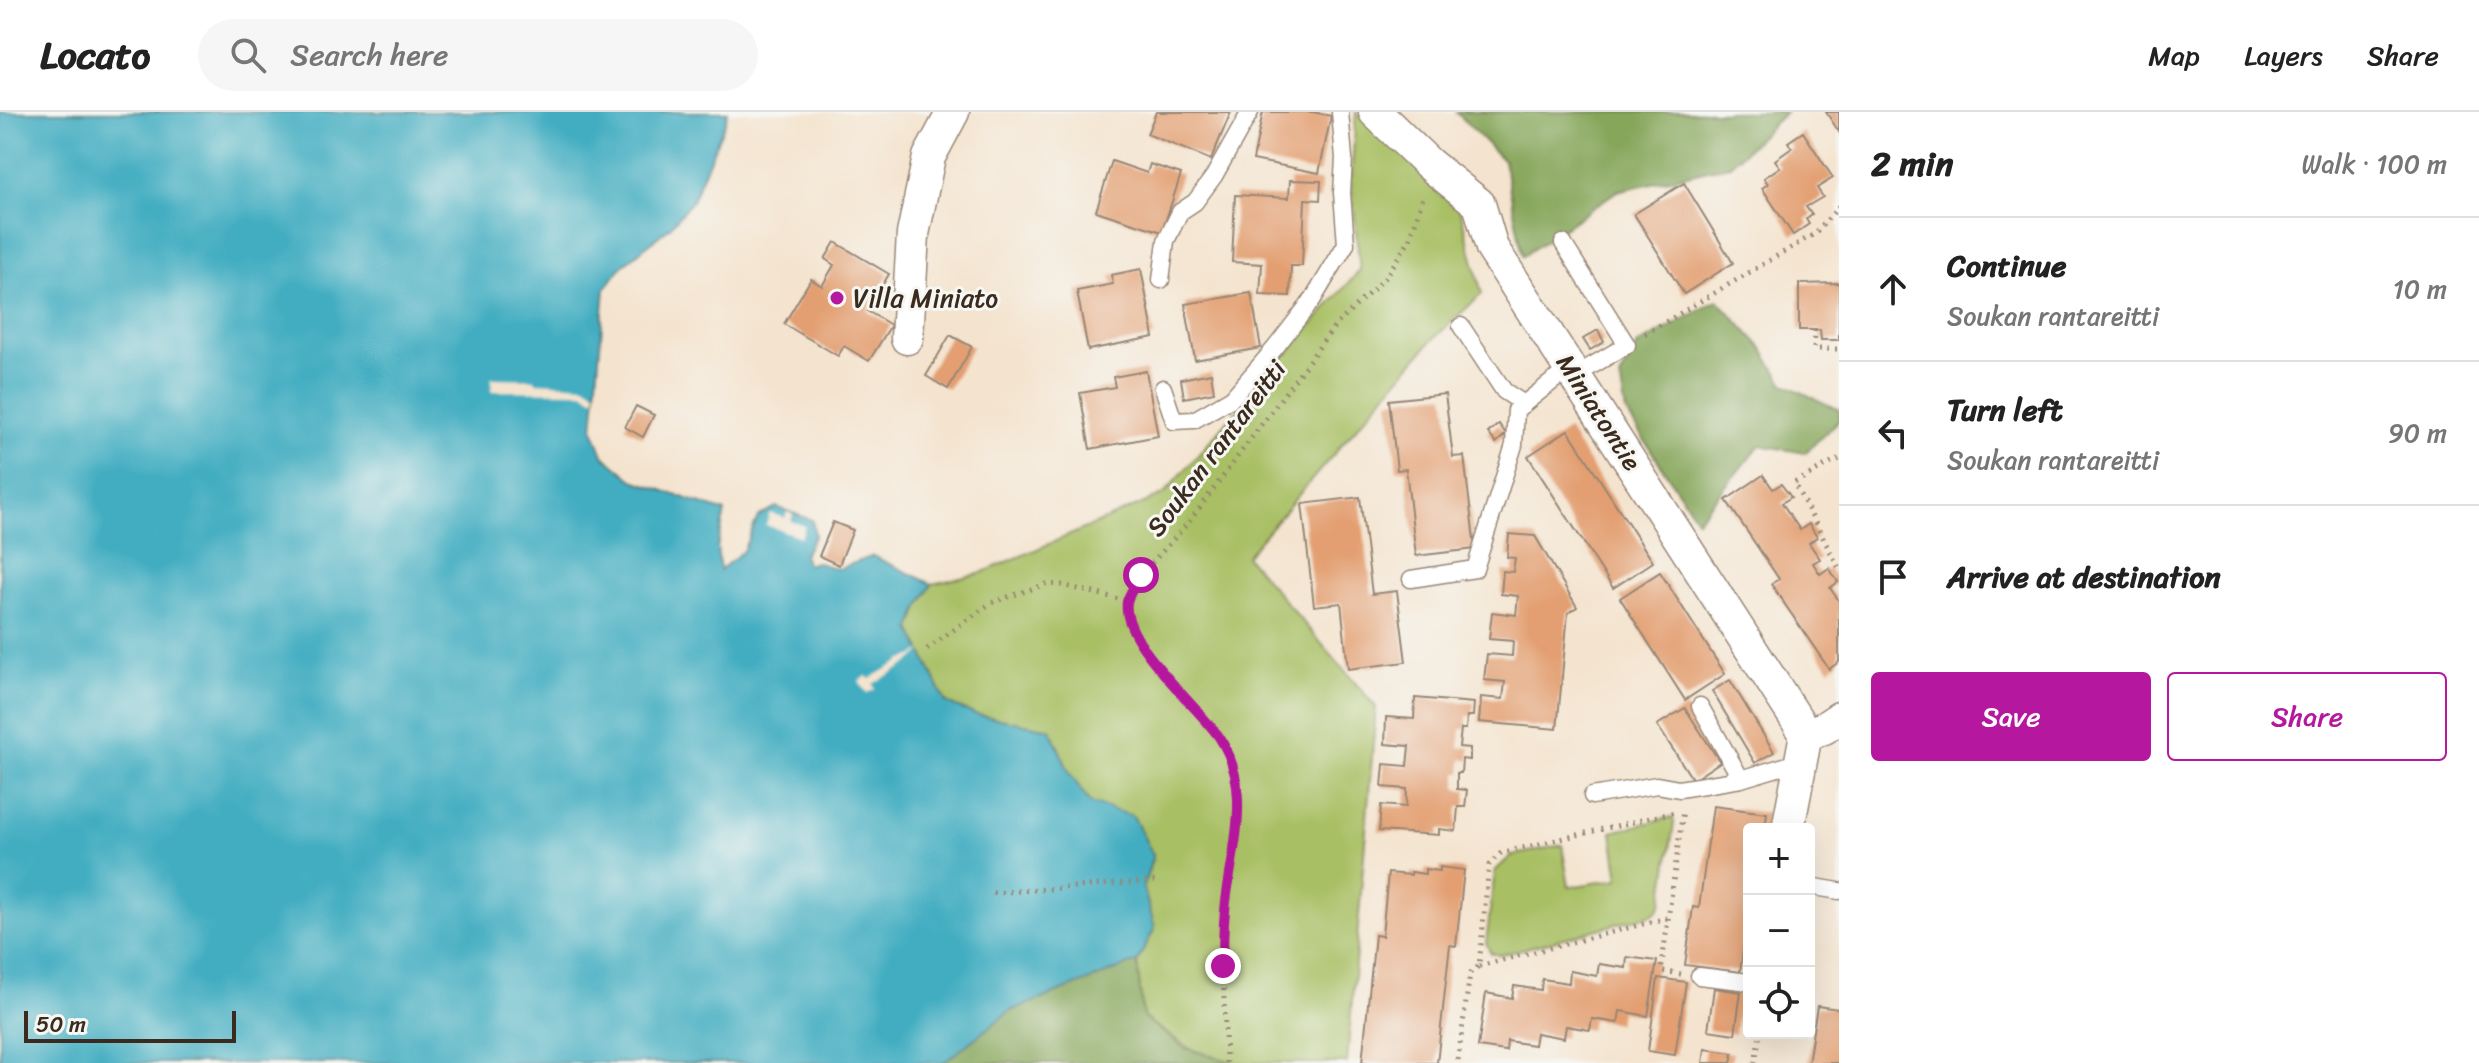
<!DOCTYPE html>
<html lang="en">
<head>
<meta charset="utf-8">
<style>
	body { margin:0; font-family:Sriracha,sans-serif; background:#f6f6f6; color:#222 }
	.controls { position:absolute; right:24px; bottom:24px; display:grid; overflow:hidden; border-radius:8px; box-shadow:0 8px 32px #0002 }
	.controls button { width:72px; height:72px; display:grid; place-items:center; padding:0; border:0; border-bottom:2px solid #e0e0e0; background:#fff; color:#222; font:40px sans-serif }
	.scale { position:absolute; left:24px; bottom:20px; width:212px; box-sizing:border-box; padding-left:8px; border:4px solid #3b2a1e; border-top:0; font-size:22px; line-height:28px; white-space:nowrap; color:#3b2a1e; -webkit-text-stroke:6px #f6f6f2; paint-order:stroke }
	.stop { position:absolute; width:24px; height:24px; margin:-18px; border:6px solid #b5179e; border-radius:50%; background:#fff }
	.stop.end { background:#b5179e; border-color:#fff; box-shadow:0 2px 8px #0008 }
	.list { margin:0; padding:0; list-style:none }
	h2 { display:flex; justify-content:space-between; align-items:center; height:104px; margin:0; padding:0 32px; font-size:34px }
	h2 small { font-size:26px; font-weight:400; color:#767676 }
	.list li { display:grid; grid-template-columns:52px 1fr auto; gap:24px; align-items:center; box-sizing:border-box; height:144px; padding:0 32px; border-top:2px solid #e0e0e0 }
	.list b { display:block; font-size:30px; white-space:nowrap }
	.list p { margin:0; font-size:26px; white-space:nowrap; color:#767676 }
	.list em { font-size:26px; font-style:normal; color:#767676 }
	.actions { display:flex; gap:16px; padding:24px 32px }
	.actions a { flex:1; padding:18px 0; border:2px solid #b5179e; border-radius:8px; text-align:center; font-size:28px; color:#b5179e }
	.actions .main { background:#b5179e; color:#fff }
	.icon { flex:none; width:44px; height:44px; fill:none; stroke:currentColor; stroke-width:2; stroke-linecap:round; stroke-linejoin:round }
	.map { position:relative; flex:none; width:1839px; height:951px; overflow:hidden }
	header { display:flex; align-items:center; gap:48px; box-sizing:border-box; height:112px; padding:0 40px; background:#fff; border-bottom:2px solid #e0e0e0 }
	header strong { font-size:38px }
	nav { display:flex; gap:44px; margin-inline-start:auto; font-size:28px }
	.search { width:560px; height:72px; background:#f6f6f6; display:flex; align-items:center; gap:20px; box-sizing:border-box; padding:0 28px; border-radius:44px; color:#767676; font-size:30px }
	main { display:flex }
	aside { flex:1; background:#fff }
	.map>svg:first-child { display:block }
	.green { fill:#a8bf64; stroke:#727441; stroke-width:2 }
	.forest { fill:#86a65a; stroke:#60683c; stroke-width:2 }
	.water { fill:#43adc1; stroke:#3f6c70; stroke-width:2 }
	.pier { fill:#f4e4cf }
	.building { fill:#e39f71 }
	.lines { fill:none; stroke-linecap:round; stroke-linejoin:round }
	.lane-casing { stroke:#988776; stroke-width:19 }
	.street-casing { stroke:#988776; stroke-width:35 }
	.path { stroke:#988776; stroke-width:5; stroke-dasharray:2 6; stroke-linecap:butt }
	.lane { stroke:#fff; stroke-width:16 }
	.street { stroke:#fff; stroke-width:32 }
	.route { stroke:#b5179e; stroke-width:10 }
	.poi-dot { fill:#b5179e; stroke:#f6f6f2; stroke-width:3 }
	.labels { text-anchor:middle; stroke-width:6; stroke-linejoin:round; paint-order:stroke }
	.poi-label { font-size:26px; fill:#3b2a1e; stroke:#f6f6f2; text-anchor:start }
	.street-label { font-size:26px; fill:#3b2a1e; stroke:#f6f6f2 }
</style>
</head>
<body>
<header>
<strong>Locato</strong>
<div class="search"><svg class="icon" aria-label="search" viewBox="0 0 24 24"><circle cx="10" cy="10" r="6"/><path d="M15 15l6 6"/></svg>Search here</div>
<nav><a>Map</a><a>Layers</a><a>Share</a></nav>
</header>
<main>
<div class="map">
<svg width="1839" height="951" viewBox="0 0 1839 951">
	<rect width="100%" height="100%" fill="#f6f6f2"/>
	<filter id="ink" filterUnits="userSpaceOnUse"><feTurbulence type="fractalNoise" baseFrequency=".0125" numOctaves="2"/><feDisplacementMap in="SourceGraphic" scale="16" xChannelSelector="R" yChannelSelector="G"/><feConvolveMatrix kernelMatrix="1 2 1 2 8 2 1 2 1" color-interpolation-filters="sRGB"/></filter>
	<filter id="wash" filterUnits="userSpaceOnUse"><feTurbulence type="fractalNoise" baseFrequency=".006" numOctaves="4" result="noise"/><feDisplacementMap in="SourceGraphic" scale="32" xChannelSelector="R" yChannelSelector="G"/><feGaussianBlur stdDeviation="1.8" result="paint"/><feColorMatrix in="noise" values="0 0 0 0 0 0 0 0 0 0 0 0 0 0 0 0 0 1.4 0 .05"/><feComposite in="paint" operator="in"/></filter>
	<g filter="url(#wash)">
		<rect width="100%" height="100%" fill="#f4e4cf"/>
		<!-- green -->
		<g class="green">
			<path d="M1356,0L1457,86L1482,182L1432,228L1246,444L1376,595L1347,951H1235L1192,938L1143,905L1137,850L1155,816L1143,776L1153,743L1133,705L1090,691L1070,662L1050,617L974,602L946,591L911,517L919,495L932,472L979,462L1163,383L1360,158L1351,69Z"/>
			<path d="M1667,706H1673L1674,711L1662,791L1658,798L1651,803L1500,843L1491,841L1486,831L1495,759L1511,744L1562,733L1569,775L1619,767L1612,720Z"/>
		</g>
		<!-- forest -->
		<g class="forest">
			<path d="M1456,0H1786L1730,53L1617,79L1523,144L1504,49Z"/>
			<path d="M1718,188L1762,236L1784,272L1839,298V308L1805,341L1760,333L1697,408L1626,300L1620,266L1638,233Z"/>
			<path d="M1137,850L1143,905L1185,936L1235,951H943L1009,899Z"/>
		</g>
		<!-- water -->
		<path class="water" d="M0,0H728L725,11L692,89L670,115L623,153L605,177L593,317L603,343L633,368L725,400L717,436L720,458L743,439L758,405L776,395L812,408L815,423L803,444L808,453L815,450L838,457L873,444L932,472L919,495L911,517L946,591L974,602L1050,617L1070,662L1090,691L1133,704L1153,743L1143,776L1155,816L1137,850L1010,899L943,951H0Z"/>
		<!-- pier -->
		<g class="pier">
			<path d="M492,266L535,267L536,270L585,273L596,280L595,287L583,280L491,279Z"/>
			<path d="M787,400L793,402L791,409L805,414L801,425L766,413L770,401L785,406Z"/>
			<path d="M925,538L904,554L873,572L875,577L867,581L859,569L867,564L869,567L901,549Z"/>
		</g>
		<g id="blocks">
			<!-- building -->
			<g class="building">
				<path d="M1156,0H1231L1211,48L1147,22Z"/>
				<path d="M1263,0H1313L1331,4L1319,61L1253,48Z"/>
				<path d="M1826,0H1839V20Z"/>
				<path d="M1803,20L1833,66L1817,76L1823,85L1806,95L1812,103L1806,107L1809,112L1793,123L1762,76L1768,72L1764,66L1780,55L1775,48L1792,36L1788,30Z"/>
				<path d="M1112,49L1147,61L1150,52L1181,62L1162,120L1096,99Z"/>
				<path d="M1290,68L1321,69L1320,88L1305,87L1302,154H1291L1290,184L1260,183L1262,152L1232,150L1235,83L1289,86Z"/>
				<path d="M1684,71L1733,151L1684,182L1634,102Z"/>
				<path d="M835,130L889,162L867,199L891,213L869,249L844,234L838,244L784,212L811,167L822,174L834,153L825,147Z"/>
				<path d="M1141,157L1154,225L1088,238L1077,179L1113,172L1111,163Z"/>
				<path d="M1839,171V228H1821L1820,218H1799V172Z"/>
				<path d="M1251,181L1261,236L1195,248L1185,192Z"/>
				<path d="M1598,218L1604,230L1590,238L1583,227Z"/>
				<path d="M950,223L972,235L948,277L926,264Z"/>
				<path d="M1146,259L1158,324L1090,337L1080,281L1115,275L1113,265Z"/>
				<path d="M1211,261L1214,280L1184,286L1181,267Z"/>
				<path d="M1445,282L1453,345L1464,344L1475,437L1416,444L1406,357L1397,358L1389,288Z"/>
				<path d="M636,294L654,303L643,325L625,315Z"/>
				<path d="M1499,312L1506,322L1496,331L1488,321Z"/>
				<path d="M1568,318L1653,450L1613,476L1528,344Z"/>
				<path d="M1763,363L1773,377L1781,372L1791,385L1782,391L1800,418L1809,412L1817,425L1809,431L1820,447L1813,451L1820,462L1829,456L1838,470L1830,476L1839,489V550L1829,557L1771,472L1779,467L1726,388Z"/>
				<path d="M1360,385L1372,482L1397,479L1406,550L1348,557L1341,491L1314,494L1302,392Z"/>
				<path d="M833,410L853,418L839,453L819,444Z"/>
				<path d="M1509,422L1535,424L1577,495L1568,501L1557,617L1479,610L1481,585L1503,587L1505,570L1484,568L1487,542L1512,544L1513,529L1489,527L1492,500L1516,503L1518,484L1501,482L1503,459L1513,460L1515,446L1507,445Z"/>
				<path d="M1660,460L1725,562L1685,588L1620,486Z"/>
				<path d="M1730,568L1774,640L1755,651L1712,579Z"/>
				<path d="M1415,586L1474,591L1473,604H1467L1466,617H1461L1459,635L1470,636V648L1462,647L1461,661H1457V677L1467,678L1465,695H1458L1456,719L1439,717V723L1379,719L1381,693L1406,695L1407,677L1382,675L1384,652L1407,654L1409,634L1385,632L1386,605L1414,607Z"/>
				<path d="M1685,596L1720,650L1693,668L1657,613Z"/>
				<path d="M1713,694L1767,701L1765,717H1749V810H1747L1740,860L1685,853L1693,795L1699,796Z"/>
				<path d="M1440,755L1464,758L1456,834L1450,833L1437,951H1362L1375,823L1382,824L1388,761L1411,763V760L1425,762V757L1440,759Z"/>
				<path d="M1627,845L1657,849L1648,904L1620,899L1618,911L1592,907L1590,918L1566,914L1564,926L1536,921L1534,933L1507,929L1506,939L1478,935L1486,881L1512,886L1514,874L1541,878L1542,867L1569,871L1570,859L1597,864L1599,852L1626,856Z"/>
				<path d="M1658,866L1686,870L1675,943L1648,939Z"/>
				<path d="M1714,876L1741,880L1735,922L1708,918Z"/>
				<path d="M1817,894L1839,897V951H1808Z"/>
				<path d="M1705,937L1733,941L1731,951H1703Z"/>
			</g>
		</g>
	</g>
	<g filter="url(#ink)">
		<use href="#blocks" fill-opacity="0" stroke="#988776" stroke-width="2"/>
		<g class="lines">
			<defs>
				<g id="lane">
					<path d="M1563,131L1627,233L1576,263"/>
					<path d="M1161,168L1166,129L1180,100L1195,90L1214,64L1250,0"/>
					<path d="M1461,214L1504,279L1524,292"/>
					<path d="M1163,276L1174,309L1194,308L1232,286L1275,236L1313,187L1346,132L1342,81L1344,46L1340,0"/>
					<path d="M1411,467L1475,457L1514,333L1516,298L1571,255"/>
					<path d="M1700,594L1741,667L1801,649"/>
					<path d="M1592,684L1657,673L1679,677L1741,667"/>
					<path d="M1809,774L1839,779"/>
					<path d="M1699,864L1749,870"/>
				</g>
				<g id="street">
					<path d="M1375,0L1429,52L1479,92L1492,136L1806,622"/>
					<path d="M907,226L913,122L929,45L953,0"/>
					<path d="M1788,717L1806,622L1824,616L1839,606"/>
				</g>
			</defs>
			<!-- lane casing -->
			<use href="#lane" class="lane-casing"/>
			<!-- street casing -->
			<use href="#street" class="street-casing"/>
			<!-- path -->
			<g class="path">
				<path d="M1815,218L1814,237H1839"/>
				<path d="M1645,222L1816,121L1839,94"/>
				<path d="M1839,347L1794,371L1839,456"/>
				<path d="M927,537L991,491L1046,472L1062,473L1127,489"/>
				<path d="M993,781L1156,769"/>
				<path d="M1479,854L1667,806"/>
				<path d="M1681,862L1661,859L1683,698"/>
				<path d="M1458,948L1470,861L1479,854L1489,753L1501,741L1675,700"/>
				<path d="M1226,951L1223,854L1225,799L1239,711V678L1232,652L1219,625L1159,556L1138,526L1128,505L1127,489L1141,463L1189,410L1334,215L1385,166L1410,127L1424,82"/>
				<path d="M1755,951L1760,921"/>
			</g>
			<!-- lane -->
			<use href="#lane" class="lane"/>
			<!-- street -->
			<use href="#street" class="street"/>
		</g>
	</g>
	<g class="lines" filter="url(#ink)">
		<!-- route -->
		<path class="route" d="M1141,463C1137,471 1129,481 1127,490C1121,530 1198,594 1219,625C1255,679 1230,741 1225,799C1223,817 1223,836 1223,854"/>
	</g>
	<!-- markers -->
	<circle class="poi-dot" cx="837" cy="186" r="8"/>
	<g class="labels">
		<!-- poi labels -->
		<g class="poi-label">
			<text x="853" y="195">Villa Miniato</text>
		</g>
		<!-- street labels -->
		<g class="street-label">
			<text transform="translate(1599 300) rotate(57)" y="9">Miniatontie</text>
			<text transform="translate(1216 336) rotate(-53)" y="9">Soukan rantareitti</text>
		</g>
	</g>
</svg>
<div class="controls">
<button>+</button>
<button>−</button>
<button><svg class="icon" aria-label="locate" viewBox="0 0 24 24"><circle cx="12" cy="12" r="6"/><path d="M12 2v4M12 18v4M2 12h4M18 12h4"/></svg></button>
</div>
<div class="scale">50 m</div>
<div class="stop" style="left:1141px;top:463px"></div>
<div class="stop end" style="left:1223px;top:854px"></div>
</div>
<aside>
<h2>2 min<small>Walk · 100 m</small></h2>
<ul class="list">
<li><svg class="icon" aria-label="ahead" viewBox="0 0 24 24"><path d="M12 20V5M6 11l6-6 6 6"/></svg><div><b>Continue</b><p>Soukan rantareitti</p></div><em>10 m</em></li>
<li><svg class="icon" aria-label="left" viewBox="0 0 24 24"><path d="M17 20v-9H6M10 6l-5 5 5 5"/></svg><div><b>Turn left</b><p>Soukan rantareitti</p></div><em>90 m</em></li>
<li><svg class="icon" aria-label="arrive" viewBox="0 0 24 24"><path d="M6 21V4h12l-3 4 3 4H6"/></svg><div><b>Arrive at destination</b></div></li>
</ul>
<div class="actions"><a class="main">Save</a><a>Share</a></div>
</aside>
</main>
</body>
</html>
